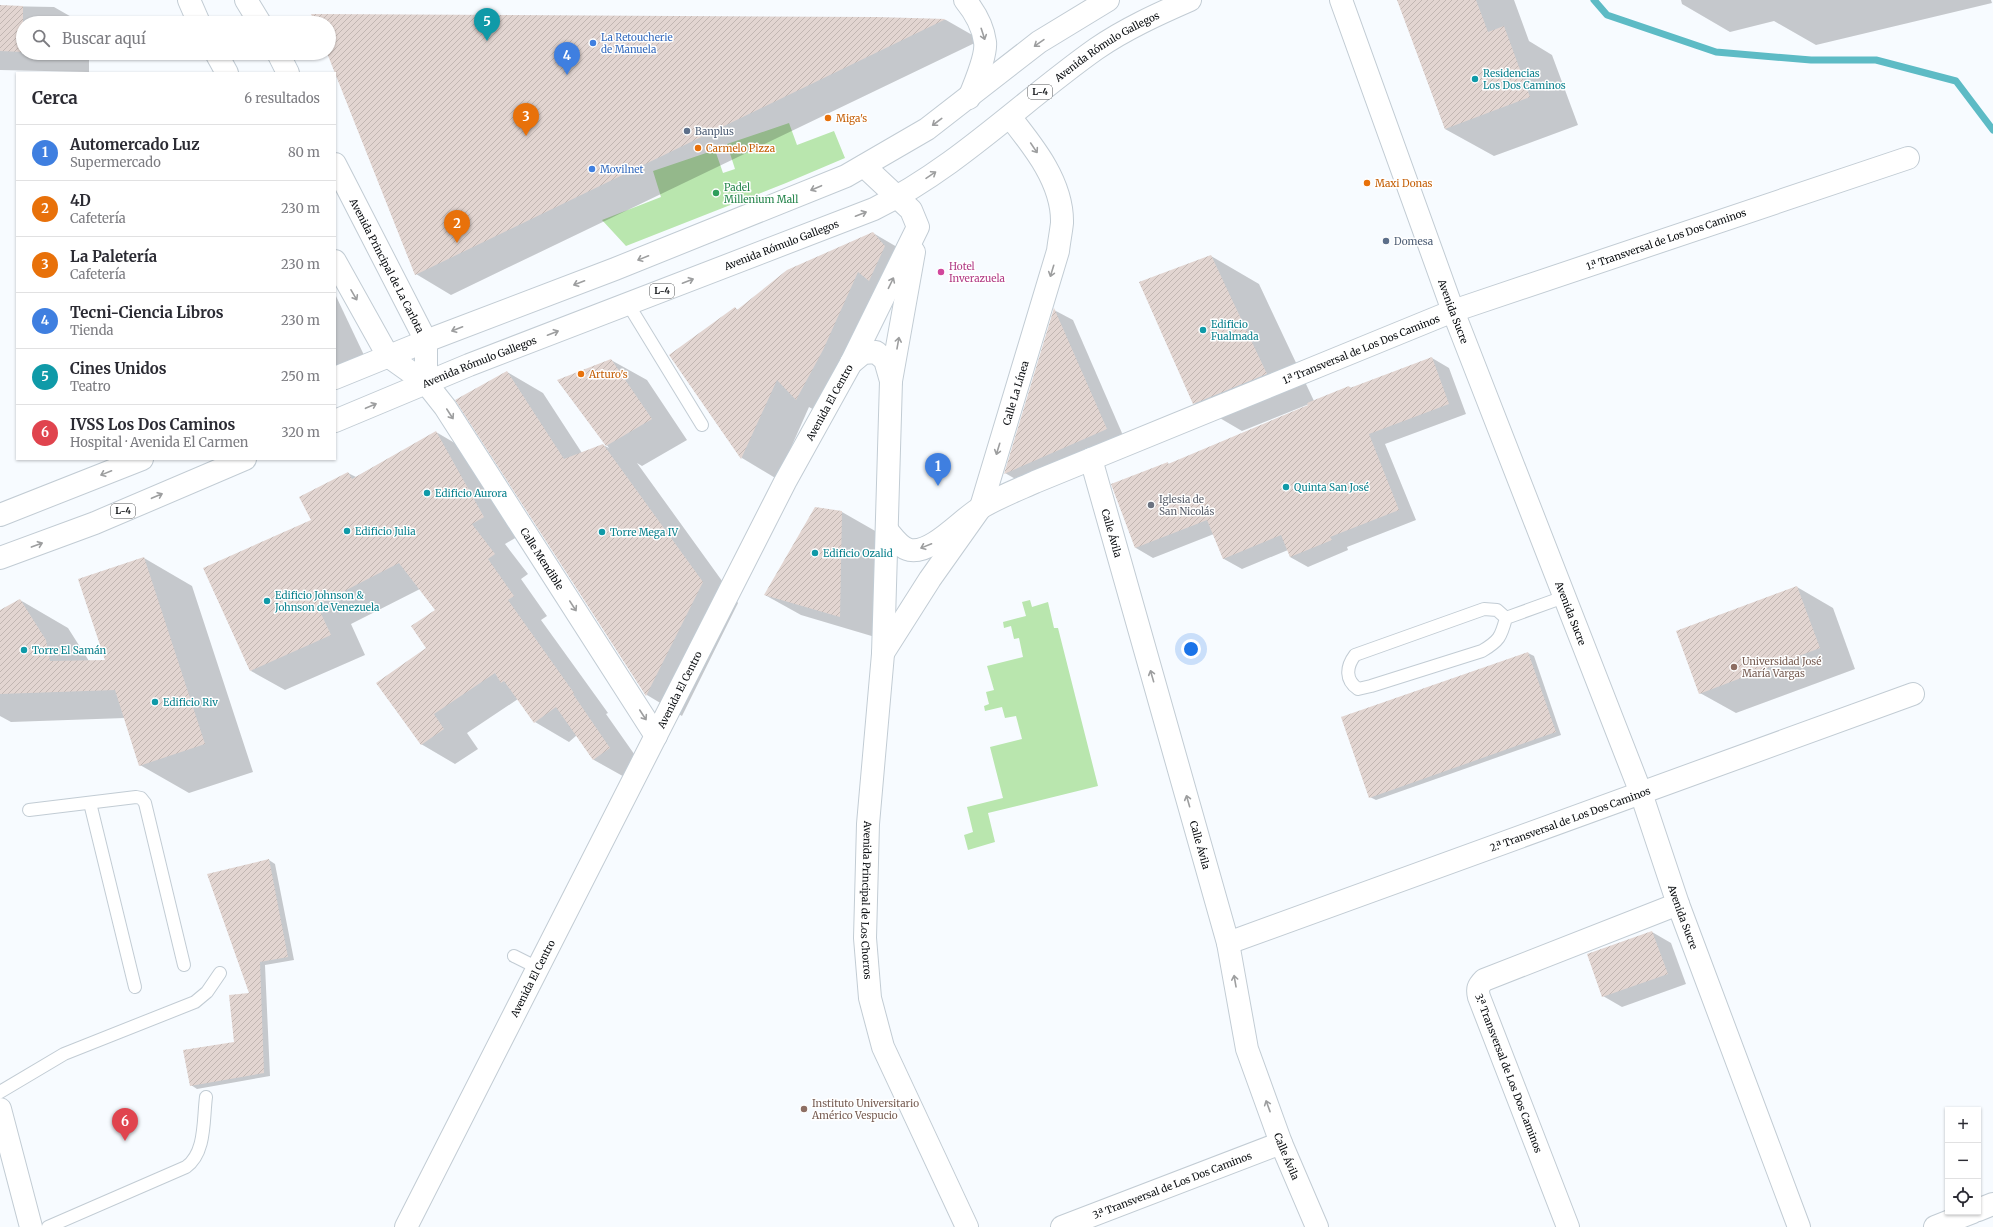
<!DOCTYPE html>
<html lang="es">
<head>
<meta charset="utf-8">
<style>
	body { margin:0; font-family:Merriweather,serif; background:#f7f7f7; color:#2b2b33 }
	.controls { position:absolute; right:12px; bottom:12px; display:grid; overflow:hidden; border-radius:0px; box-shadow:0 1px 3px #0004 }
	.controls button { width:36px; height:36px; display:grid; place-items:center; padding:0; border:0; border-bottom:1px solid #e1e1e2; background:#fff; color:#2b2b33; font:20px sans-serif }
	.you { position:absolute; left:1191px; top:649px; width:14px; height:14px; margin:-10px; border:3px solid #fff; border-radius:50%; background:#1a73e8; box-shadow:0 0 0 6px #1a73e833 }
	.badge { display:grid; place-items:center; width:26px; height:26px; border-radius:50%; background:#1a73e8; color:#fff; font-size:13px; font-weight:700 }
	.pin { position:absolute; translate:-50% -33px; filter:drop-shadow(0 1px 2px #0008) }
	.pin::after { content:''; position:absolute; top:21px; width:14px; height:12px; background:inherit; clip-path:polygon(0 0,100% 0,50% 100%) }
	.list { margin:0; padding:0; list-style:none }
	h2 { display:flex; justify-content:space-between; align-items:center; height:52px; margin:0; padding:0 16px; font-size:17px }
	h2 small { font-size:13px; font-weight:400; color:#7c7c81 }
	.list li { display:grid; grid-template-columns:26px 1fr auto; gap:12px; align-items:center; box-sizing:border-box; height:56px; padding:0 16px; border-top:1px solid #e1e1e2 }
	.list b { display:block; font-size:15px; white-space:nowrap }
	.list p { margin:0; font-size:13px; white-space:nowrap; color:#7c7c81 }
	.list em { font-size:13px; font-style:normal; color:#7c7c81 }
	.icon { flex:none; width:22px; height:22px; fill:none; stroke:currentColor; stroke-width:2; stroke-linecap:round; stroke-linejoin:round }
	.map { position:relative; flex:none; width:1993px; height:1227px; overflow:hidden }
	.search { position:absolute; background:#fff; box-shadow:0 1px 3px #0004; left:16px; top:16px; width:320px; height:44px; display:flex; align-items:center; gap:10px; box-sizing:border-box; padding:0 14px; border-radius:22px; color:#7c7c81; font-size:15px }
	.panel { position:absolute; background:#fff; box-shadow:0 1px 3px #0004; left:16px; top:72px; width:320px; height:388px; border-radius:0px }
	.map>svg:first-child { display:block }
	.green { fill:#b9e6ae }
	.shadow { fill:#0003 }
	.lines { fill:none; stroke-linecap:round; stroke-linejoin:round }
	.stream { stroke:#5dbbc5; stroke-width:7 }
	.building { fill:url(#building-hatch) }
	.lane-casing { stroke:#c2ccd4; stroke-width:14 }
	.street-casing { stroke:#c2ccd4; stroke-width:24 }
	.secondary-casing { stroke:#c2ccd4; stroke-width:24 }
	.primary-casing { stroke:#c2ccd4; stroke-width:24 }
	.lane { stroke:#fff; stroke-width:12 }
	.street { stroke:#fff; stroke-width:22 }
	.secondary { stroke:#fff; stroke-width:22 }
	.primary { stroke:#fff; stroke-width:22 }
	.oneway { stroke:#9d9e9f }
	.shop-dot { fill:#3f7fe0; stroke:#fff; stroke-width:1.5 }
	.culture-dot { fill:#0f9aa8; stroke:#fff; stroke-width:1.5 }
	.food-dot { fill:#e8710a; stroke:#fff; stroke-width:1.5 }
	.service-dot { fill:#5c6f8a; stroke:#fff; stroke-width:1.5 }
	.leisure-dot { fill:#2e9e5b; stroke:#fff; stroke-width:1.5 }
	.hotel-dot { fill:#d1479c; stroke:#fff; stroke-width:1.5 }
	.worship-dot { fill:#6b7280; stroke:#fff; stroke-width:1.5 }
	.education-dot { fill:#8d6e63; stroke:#fff; stroke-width:1.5 }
	.labels { text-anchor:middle; stroke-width:3; stroke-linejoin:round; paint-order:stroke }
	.shield { fill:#fff; stroke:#535557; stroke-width:1 }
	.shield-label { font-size:9px; font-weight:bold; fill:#090c0f }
	.shop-label { font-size:10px; fill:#366cbe; stroke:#fff; text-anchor:start }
	.street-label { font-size:10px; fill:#090c0f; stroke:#fff }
	.culture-label { font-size:10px; fill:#0d838f; stroke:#fff; text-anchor:start }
	.food-label { font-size:10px; fill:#c56008; stroke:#fff; text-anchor:start }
	.service-label { font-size:10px; fill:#4e5e75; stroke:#fff; text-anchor:start }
	.leisure-label { font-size:10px; fill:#27864d; stroke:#fff; text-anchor:start }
	.hotel-label { font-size:10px; fill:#b23c85; stroke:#fff; text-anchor:start }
	.worship-label { font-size:10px; fill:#5b616d; stroke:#fff; text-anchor:start }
	.education-label { font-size:10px; fill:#785e54; stroke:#fff; text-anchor:start }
</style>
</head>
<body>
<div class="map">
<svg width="1993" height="1227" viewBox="0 0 1993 1227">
	<defs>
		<pattern id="building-hatch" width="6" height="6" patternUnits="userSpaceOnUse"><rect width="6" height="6" fill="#e2d5d1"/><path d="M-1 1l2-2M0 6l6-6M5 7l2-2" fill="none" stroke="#c1b6b2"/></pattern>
	</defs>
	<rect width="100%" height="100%" fill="#f7fbff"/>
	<!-- green -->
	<g class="green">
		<path d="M789,123L797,145L834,131L845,158L786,183L626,246L602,220L661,197L653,171L715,150L723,173L735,169L727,144Z"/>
		<path d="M1030,600L1032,607L1048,602L1054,628H1058L1098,786L988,813L995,842L968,850L964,835L973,832L967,807L1003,798L990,747L1022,739L1016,716L1005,718L1002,707L985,711L984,706L989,704L986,692L994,690L987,666L1023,657L1019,638L1014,639L1011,626L1004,628L1003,622L1026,616L1022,602Z"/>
	</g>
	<!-- shadow -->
	<g class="shadow">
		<path d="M1398,0H1514L1529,41L1552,55L1578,125L1494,156L1445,129Z"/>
		<path d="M1681,0H1991L1992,3L1816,45L1774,21L1730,32L1682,4Z"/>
		<path d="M0,6L54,7L82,23H23V53H89V72L0,70Z"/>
		<path d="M877,18L946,20L981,40L451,295L416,274L328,53L329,23H316Z"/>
		<path d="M873,233L909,254L893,294L832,420L809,407L777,479L742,458L670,355L735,308L738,310Z"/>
		<path d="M1211,256L1259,284L1314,401L1349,387L1352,388L1432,358L1449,368L1466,414L1385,444L1416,520L1347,547L1348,550L1308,567L1290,557L1288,550L1242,569L1224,559L1214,534L1153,558L1136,548L1112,485L1168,463L1170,465L1309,406V404L1242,431L1194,403Z"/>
		<path d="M335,294L372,372L335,389Z"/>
		<path d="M1054,310L1073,320L1125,440L1024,484L1005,473Z"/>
		<path d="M611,360L647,380L687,440L642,466L637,463L738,603L682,716L647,695L457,400L507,372L543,393L582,453L603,445L609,448L558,381Z"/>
		<path d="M436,432L470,452L517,537L505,544L528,574L521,579L547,616L541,620L608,713L606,714L644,768L628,779L594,760L577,735L569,742L535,722L518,699L467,733L478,749L455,764L421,744L428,648L437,610L420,589L351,624L365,655L285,690L251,671L312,520L348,473L356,477Z"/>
		<path d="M842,512L877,532L875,637L801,615L765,595Z"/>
		<path d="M144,558L192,586L253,772L189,793L140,765L125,718L11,722L0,716V612L20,600L68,628L89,661H106Z"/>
		<path d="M1797,587L1833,608L1855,669L1736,713L1700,693Z"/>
		<path d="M1528,653L1534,656L1561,735L1376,800L1370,797Z"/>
		<path d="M269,860L275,864L294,960L265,965L270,1076L197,1089L191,1085L235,1043L250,994Z"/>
		<path d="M1652,932L1671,943L1686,984L1622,1007L1603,996Z"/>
	</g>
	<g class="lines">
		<!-- stream -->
		<path class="stream" d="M1594,0L1607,15L1716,52L1811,60H1876L1956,81L1993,130"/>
	</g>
	<!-- building -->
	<g class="building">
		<path d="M1397,0H1476L1488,32L1504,26L1530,97L1445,129Z"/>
		<path d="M0,5L23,6V52L0,51Z"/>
		<path d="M311,14L877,17L946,19L415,275L327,53H329V23H315Z"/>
		<path d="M873,232L885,246L869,281L858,272L823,350L796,400L777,380L741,459L669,355L735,307L737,310L787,270Z"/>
		<path d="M1211,255L1267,374L1193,404L1139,282Z"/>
		<path d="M1054,308L1107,429L1004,474Z"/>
		<path d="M1432,357L1449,404L1369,434L1399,510L1330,537L1332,540L1290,557L1281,535L1223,559L1207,520L1135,548L1111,484L1168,462V464L1308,405L1307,403L1349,386L1350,388Z"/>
		<path d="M611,359L652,419L606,446L557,380Z"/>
		<path d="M507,371L564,459L603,444L703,582L646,696L455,400Z"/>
		<path d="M436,431L484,517L472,524L495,554L488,559L514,596L508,600L574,693L573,694L610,748L593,760L556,707L534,723L504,681L501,683L495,673L434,714L444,729L421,745L376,683L426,648L411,626L435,610L399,563L317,605L331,635L250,671L203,568L311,520L299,497L348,472L352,479Z"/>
		<path d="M815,507L842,511L840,617L764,595Z"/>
		<path d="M144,557L205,744L139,766L115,690L0,694V610L20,599L46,640L50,661L105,660L78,579Z"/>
		<path d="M1797,586L1820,648L1699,694L1676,631Z"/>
		<path d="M1528,652L1556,732L1369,798L1341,717Z"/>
		<path d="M269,859L288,957L260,962L264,1073L190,1086L183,1050L234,1042L229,995L249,993L207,874Z"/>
		<path d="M1652,931L1668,974L1602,997L1587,954Z"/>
	</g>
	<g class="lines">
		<defs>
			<g id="lane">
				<path d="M628,304L702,425"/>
				<path d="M1506,618C1501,637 1499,641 1482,651L1371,686L1358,689C1345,680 1346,667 1355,655L1484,609L1497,610L1506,618L1564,597"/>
				<path d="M90,803L135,987"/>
				<path d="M29,810L136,797L141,798L145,803L184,965"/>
				<path d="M514,956L538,968"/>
				<path d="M0,1092L64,1054L195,1002L207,992L220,973"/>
				<path d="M48,1227L186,1167C206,1153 203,1120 206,1097"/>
			</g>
			<g id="street">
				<path d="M189,0L199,23"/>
				<path d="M246,0L260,23"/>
				<path d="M965,0C974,11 983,27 985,42C987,54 974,86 969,98"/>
				<path d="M216,53L227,73"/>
				<path d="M278,53L288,73"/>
				<path id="s1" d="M335,164L426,341V383"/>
				<path id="s2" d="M914,252L891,381L883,654L868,824L865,938L870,998L883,1047L967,1227"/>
				<path id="s3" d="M335,261L388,356L426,383L445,407L656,736"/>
				<path d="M851,363L863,353L876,352L885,360L891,381"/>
				<path id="s4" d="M1091,459L1228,943L1247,1049L1281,1143L1317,1227"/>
				<path d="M887,530C893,537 900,548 910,550C933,554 963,517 982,507C999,497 1017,490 1035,482L1453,311L1908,158"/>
				<path id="s5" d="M883,653L930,579L981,507L1058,251C1059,242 1061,232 1062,223C1063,183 1034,147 1010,117"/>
				<path d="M1228,943L1913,694"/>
				<path d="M0,1109L31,1227"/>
				<path d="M1978,1210L1993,1204"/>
				<path id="s6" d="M406,1227L785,482L851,363L918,227L911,210L864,166"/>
				<path d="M1062,1227L1281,1143"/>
				<path d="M1568,1227L1479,997C1477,989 1478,986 1484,980L1678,904"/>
				<path d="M1935,1227L1973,1212"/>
			</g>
			<g id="secondary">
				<path id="s7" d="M1341,0L1453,311L1641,793L1678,904L1799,1227"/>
			</g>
			<g id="primary">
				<path d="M335,378L426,341L615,269L846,176L927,129L1039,42L1108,0"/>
				<path id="s8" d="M335,421L469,365L874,209C957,168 1021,102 1096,49C1125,29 1158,14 1190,0"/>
				<path d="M0,515L142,459"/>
				<path d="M0,558L95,523L245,459"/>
			</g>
		</defs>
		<!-- lane casing -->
		<use href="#lane" class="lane-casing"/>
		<!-- street casing -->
		<use href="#street" class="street-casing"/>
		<!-- secondary casing -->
		<use href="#secondary" class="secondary-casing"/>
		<!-- primary casing -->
		<use href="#primary" class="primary-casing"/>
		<!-- lane -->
		<use href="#lane" class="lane"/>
		<!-- street -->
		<use href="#street" class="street"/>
		<!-- secondary -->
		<use href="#secondary" class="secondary"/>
		<!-- primary -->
		<use href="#primary" class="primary"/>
	</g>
	<!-- one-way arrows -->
	<defs><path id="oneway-shaft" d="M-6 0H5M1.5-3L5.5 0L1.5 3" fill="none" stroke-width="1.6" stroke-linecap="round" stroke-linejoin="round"/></defs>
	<g class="oneway">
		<use href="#oneway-shaft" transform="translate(983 34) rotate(72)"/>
		<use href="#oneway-shaft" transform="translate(1039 43) rotate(145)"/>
		<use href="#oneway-shaft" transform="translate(937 122) rotate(143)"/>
		<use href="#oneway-shaft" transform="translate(1034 148) rotate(56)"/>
		<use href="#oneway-shaft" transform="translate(931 175) rotate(-34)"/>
		<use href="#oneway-shaft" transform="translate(816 188) rotate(157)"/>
		<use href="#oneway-shaft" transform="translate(861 214) rotate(-21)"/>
		<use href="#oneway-shaft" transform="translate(643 258) rotate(158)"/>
		<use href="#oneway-shaft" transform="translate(1052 271) rotate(107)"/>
		<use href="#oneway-shaft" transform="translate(688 281) rotate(-21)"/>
		<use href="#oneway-shaft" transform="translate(579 283) rotate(159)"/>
		<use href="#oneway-shaft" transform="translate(891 283) rotate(-64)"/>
		<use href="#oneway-shaft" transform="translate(354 295) rotate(60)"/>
		<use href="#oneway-shaft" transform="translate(457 329) rotate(159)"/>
		<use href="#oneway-shaft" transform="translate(553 333) rotate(-21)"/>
		<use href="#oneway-shaft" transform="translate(898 343) rotate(-80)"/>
		<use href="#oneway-shaft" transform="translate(371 406) rotate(-23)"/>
		<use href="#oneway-shaft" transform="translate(450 414) rotate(57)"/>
		<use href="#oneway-shaft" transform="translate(998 449) rotate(107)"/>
		<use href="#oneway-shaft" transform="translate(106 473) rotate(158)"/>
		<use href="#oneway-shaft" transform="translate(157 496) rotate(-23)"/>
		<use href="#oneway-shaft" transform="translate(37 545) rotate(-20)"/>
		<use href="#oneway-shaft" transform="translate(926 546) rotate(158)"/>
		<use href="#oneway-shaft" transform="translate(573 606) rotate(57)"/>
		<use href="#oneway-shaft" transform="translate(1152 676) rotate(-106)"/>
		<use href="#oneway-shaft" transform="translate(643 715) rotate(57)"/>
		<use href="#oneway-shaft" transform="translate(1188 801) rotate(-106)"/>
		<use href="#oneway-shaft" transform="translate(1235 981) rotate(-100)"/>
		<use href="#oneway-shaft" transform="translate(1268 1106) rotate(-110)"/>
	</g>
	<!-- markers -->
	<g class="shop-dot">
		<circle cx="593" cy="43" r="4"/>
		<circle cx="592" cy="169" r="4"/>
	</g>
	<g class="culture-dot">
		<circle cx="1475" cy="79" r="4"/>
		<circle cx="1203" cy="330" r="4"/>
		<circle cx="1286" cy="487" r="4"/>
		<circle cx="427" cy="493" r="4"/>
		<circle cx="347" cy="531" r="4"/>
		<circle cx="602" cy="532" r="4"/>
		<circle cx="815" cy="553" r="4"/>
		<circle cx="267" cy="601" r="4"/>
		<circle cx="24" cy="650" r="4"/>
		<circle cx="155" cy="702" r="4"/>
	</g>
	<g class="food-dot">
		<circle cx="828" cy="118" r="4"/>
		<circle cx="698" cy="148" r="4"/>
		<circle cx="1367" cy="183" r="4"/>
		<circle cx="581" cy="374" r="4"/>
	</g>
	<g class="service-dot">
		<circle cx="687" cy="131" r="4"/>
		<circle cx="1386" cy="241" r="4"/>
	</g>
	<circle class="leisure-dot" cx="716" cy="193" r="4"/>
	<circle class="hotel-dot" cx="941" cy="272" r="4"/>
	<circle class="worship-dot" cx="1151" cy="505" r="4"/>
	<g class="education-dot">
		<circle cx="1734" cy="667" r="4"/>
		<circle cx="804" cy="1109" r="4"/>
	</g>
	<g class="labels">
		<!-- shield labels -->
		<g class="shield">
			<rect x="1028" y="85" width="24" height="14" rx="3"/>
			<rect x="650" y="284" width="24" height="14" rx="3"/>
			<rect x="111" y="504" width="24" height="14" rx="3"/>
		</g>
		<g class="shield-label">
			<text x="1040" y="95">L-4</text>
			<text x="662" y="294">L-4</text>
			<text x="123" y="514">L-4</text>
		</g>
		<!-- shop labels -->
		<g class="shop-label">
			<text x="601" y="41">La Retoucherie<tspan x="601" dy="12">de Manuela</tspan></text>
			<text x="600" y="173">Movilnet</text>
		</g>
		<!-- street labels -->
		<g class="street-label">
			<text dy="4" stroke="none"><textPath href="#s8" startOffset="864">Avenida Rómulo Gallegos</textPath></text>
			<text transform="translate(1666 239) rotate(-19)" y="4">1.ª Transversal de Los Dos Caminos</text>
			<text dy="4" stroke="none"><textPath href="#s8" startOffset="480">Avenida Rómulo Gallegos</textPath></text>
			<text dy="4" stroke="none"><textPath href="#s1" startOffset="114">Avenida Principal de La Carlota</textPath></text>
			<text dy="4" stroke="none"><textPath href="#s7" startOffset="331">Avenida Sucre</textPath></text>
			<text transform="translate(1361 349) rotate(-22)" y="4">1.ª Transversal de Los Dos Caminos</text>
			<text dy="4" stroke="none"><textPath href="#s8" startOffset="156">Avenida Rómulo Gallegos</textPath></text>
			<text dy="4" stroke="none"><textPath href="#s5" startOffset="295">Calle La Línea</textPath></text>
			<text dy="4" stroke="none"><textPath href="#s6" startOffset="927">Avenida El Centro</textPath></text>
			<text dy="4" stroke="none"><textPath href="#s4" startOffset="77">Calle Ávila</textPath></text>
			<text dy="4" stroke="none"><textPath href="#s3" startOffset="366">Calle Mendible</textPath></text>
			<text dy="4" stroke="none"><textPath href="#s7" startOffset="655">Avenida Sucre</textPath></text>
			<text dy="4" stroke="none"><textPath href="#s6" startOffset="603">Avenida El Centro</textPath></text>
			<text transform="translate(1570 819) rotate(-20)" y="4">2.ª Transversal de Los Dos Caminos</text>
			<text dy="4" stroke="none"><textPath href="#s4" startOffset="401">Calle Ávila</textPath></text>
			<text dy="4" stroke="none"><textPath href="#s2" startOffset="651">Avenida Principal de Los Chorros</textPath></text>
			<text dy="4" stroke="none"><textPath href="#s7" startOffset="979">Avenida Sucre</textPath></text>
			<text dy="4" stroke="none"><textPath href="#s6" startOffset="279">Avenida El Centro</textPath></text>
			<text transform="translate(1509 1073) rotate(69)" y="4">3.ª Transversal de Los Dos Caminos</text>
			<text dy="4" stroke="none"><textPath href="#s4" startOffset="725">Calle Ávila</textPath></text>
			<text transform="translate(1172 1185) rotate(-21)" y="4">3.ª Transversal de Los Dos Caminos</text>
		</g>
		<!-- culture labels -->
		<g class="culture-label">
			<text x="1483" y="77">Residencias<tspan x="1483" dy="12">Los Dos Caminos</tspan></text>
			<text x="1211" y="328">Edificio<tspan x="1211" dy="12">Fualmada</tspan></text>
			<text x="1294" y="491">Quinta San José</text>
			<text x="435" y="497">Edificio Aurora</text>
			<text x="355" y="535">Edificio Julia</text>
			<text x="610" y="536">Torre Mega IV</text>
			<text x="823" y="557">Edificio Ozalid</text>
			<text x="275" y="599">Edificio Johnson &amp;<tspan x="275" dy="12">Johnson de Venezuela</tspan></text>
			<text x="32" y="654">Torre El Samán</text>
			<text x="163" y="706">Edificio Riv</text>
		</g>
		<!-- food labels -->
		<g class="food-label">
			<text x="836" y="122">Miga's</text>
			<text x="706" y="152">Carmelo Pizza</text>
			<text x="1375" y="187">Maxi Donas</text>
			<text x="589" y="378">Arturo's</text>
		</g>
		<!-- service labels -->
		<g class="service-label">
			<text x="695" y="135">Banplus</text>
			<text x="1394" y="245">Domesa</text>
		</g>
		<!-- leisure labels -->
		<g class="leisure-label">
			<text x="724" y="191">Padel<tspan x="724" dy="12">Millenium Mall</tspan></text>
		</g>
		<!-- hotel labels -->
		<g class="hotel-label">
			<text x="949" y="270">Hotel<tspan x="949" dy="12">Inverazuela</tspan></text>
		</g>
		<!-- worship labels -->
		<g class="worship-label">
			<text x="1159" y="503">Iglesia de<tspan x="1159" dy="12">San Nicolás</tspan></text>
		</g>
		<!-- education labels -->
		<g class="education-label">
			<text x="1742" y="665">Universidad José<tspan x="1742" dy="12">María Vargas</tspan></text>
			<text x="812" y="1107">Instituto Universitario<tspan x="812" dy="12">Américo Vespucio</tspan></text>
		</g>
	</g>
</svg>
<div class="controls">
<button>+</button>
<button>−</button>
<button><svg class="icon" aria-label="locate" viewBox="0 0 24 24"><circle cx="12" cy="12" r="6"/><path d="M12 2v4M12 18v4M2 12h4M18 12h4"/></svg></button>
</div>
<div class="you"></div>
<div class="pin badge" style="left:938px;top:486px;background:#3f7fe0">1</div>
<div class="pin badge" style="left:457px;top:243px;background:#e8710a">2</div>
<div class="pin badge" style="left:526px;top:136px;background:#e8710a">3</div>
<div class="pin badge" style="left:567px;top:75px;background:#3f7fe0">4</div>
<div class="pin badge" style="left:487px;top:41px;background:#0f9aa8">5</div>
<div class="pin badge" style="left:125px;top:1141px;background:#e0444e">6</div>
<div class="search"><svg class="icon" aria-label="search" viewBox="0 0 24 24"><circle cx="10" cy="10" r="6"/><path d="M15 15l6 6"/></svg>Buscar aquí</div>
<section class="panel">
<h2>Cerca<small>6 resultados</small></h2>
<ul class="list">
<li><span class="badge" style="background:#3f7fe0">1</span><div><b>Automercado Luz</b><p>Supermercado</p></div><em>80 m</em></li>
<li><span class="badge" style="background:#e8710a">2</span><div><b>4D</b><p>Cafetería</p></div><em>230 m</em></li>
<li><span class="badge" style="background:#e8710a">3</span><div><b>La Paletería</b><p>Cafetería</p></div><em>230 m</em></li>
<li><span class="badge" style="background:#3f7fe0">4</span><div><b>Tecni-Ciencia Libros</b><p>Tienda</p></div><em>230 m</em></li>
<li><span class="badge" style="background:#0f9aa8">5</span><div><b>Cines Unidos</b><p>Teatro</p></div><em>250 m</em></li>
<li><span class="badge" style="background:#e0444e">6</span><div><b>IVSS Los Dos Caminos</b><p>Hospital · Avenida El Carmen</p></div><em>320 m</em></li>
</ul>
</section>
</div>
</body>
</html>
